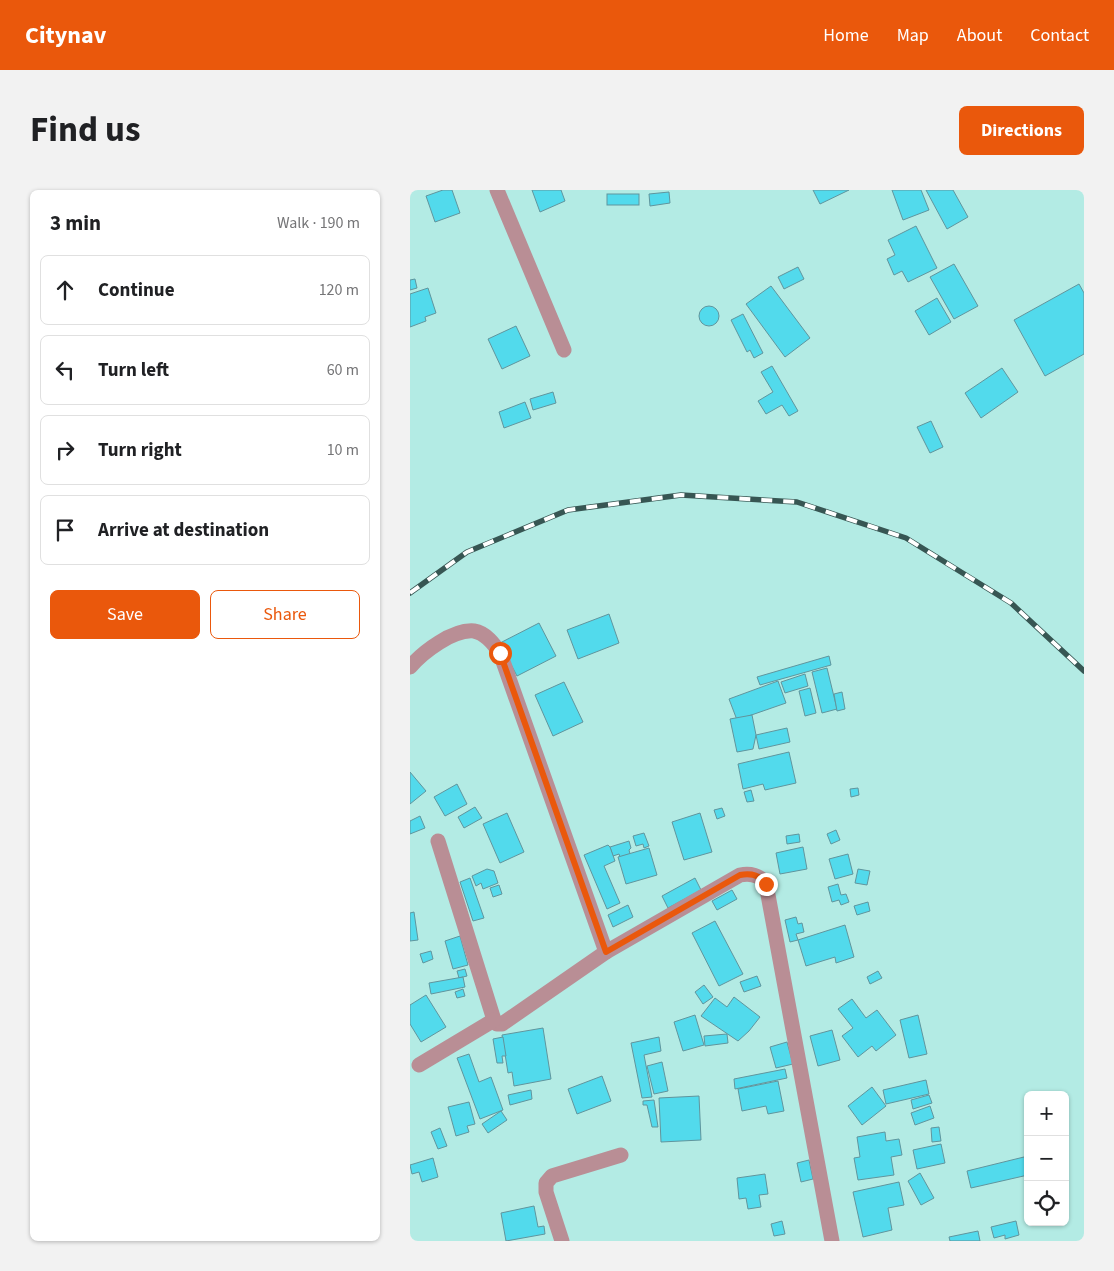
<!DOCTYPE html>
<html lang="en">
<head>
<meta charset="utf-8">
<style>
	body { margin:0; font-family:"Source Sans 3",sans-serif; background:#f2f2f2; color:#202124 }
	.controls { position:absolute; right:15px; bottom:15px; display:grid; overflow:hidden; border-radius:8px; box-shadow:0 1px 4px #0004 }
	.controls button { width:45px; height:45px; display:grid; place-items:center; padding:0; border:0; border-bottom:1px solid #e0e0e0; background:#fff; color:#202124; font:25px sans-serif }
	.stop { position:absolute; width:15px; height:15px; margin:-11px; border:4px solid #ea580c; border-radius:50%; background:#fff }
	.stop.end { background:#ea580c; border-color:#fff; box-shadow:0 1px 5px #0008 }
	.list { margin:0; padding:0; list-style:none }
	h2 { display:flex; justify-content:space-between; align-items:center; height:65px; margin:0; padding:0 20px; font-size:21px }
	h2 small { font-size:16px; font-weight:400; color:#757577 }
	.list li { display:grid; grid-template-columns:32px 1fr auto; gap:15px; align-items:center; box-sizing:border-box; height:70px; margin:0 10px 10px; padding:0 10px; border:1px solid #e0e0e0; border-radius:8px }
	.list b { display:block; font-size:19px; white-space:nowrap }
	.list em { font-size:16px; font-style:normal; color:#757577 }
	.actions { display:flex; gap:10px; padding:15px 20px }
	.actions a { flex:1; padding:11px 0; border:1px solid #ea580c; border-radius:8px; text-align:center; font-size:18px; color:#ea580c }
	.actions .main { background:#ea580c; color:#fff }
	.icon { flex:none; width:28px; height:28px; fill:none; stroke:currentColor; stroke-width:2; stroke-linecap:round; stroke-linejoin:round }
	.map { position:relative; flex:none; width:674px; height:1051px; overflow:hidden; border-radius:8px }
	header { display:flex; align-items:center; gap:30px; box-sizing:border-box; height:70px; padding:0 25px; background:#ea580c; color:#fff }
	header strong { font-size:24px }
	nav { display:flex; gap:28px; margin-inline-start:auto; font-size:18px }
	.intro { display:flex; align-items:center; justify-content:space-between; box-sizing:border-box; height:120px; padding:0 30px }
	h1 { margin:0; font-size:35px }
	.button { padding:12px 22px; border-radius:8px; background:#ea580c; color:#fff; font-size:18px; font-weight:700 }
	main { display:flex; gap:30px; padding:0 30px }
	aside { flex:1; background:#fff; border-radius:8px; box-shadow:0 1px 4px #0004 }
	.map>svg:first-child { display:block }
	.building { fill:#52daec; stroke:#60959d }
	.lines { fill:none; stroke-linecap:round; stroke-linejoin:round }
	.street { stroke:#b98e95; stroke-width:15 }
	.rail-casing { stroke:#375653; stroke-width:5.5 }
	.rail { stroke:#fff; stroke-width:4; stroke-dasharray:11; stroke-linecap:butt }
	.route { stroke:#ea580c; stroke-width:6 }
</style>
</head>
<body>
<header>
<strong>Citynav</strong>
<nav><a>Home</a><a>Map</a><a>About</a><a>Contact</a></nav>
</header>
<div class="intro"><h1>Find us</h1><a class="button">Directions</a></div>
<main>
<aside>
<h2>3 min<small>Walk · 190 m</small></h2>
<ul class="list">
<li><svg class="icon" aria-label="ahead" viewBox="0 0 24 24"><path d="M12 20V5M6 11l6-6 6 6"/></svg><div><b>Continue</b></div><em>120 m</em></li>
<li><svg class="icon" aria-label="left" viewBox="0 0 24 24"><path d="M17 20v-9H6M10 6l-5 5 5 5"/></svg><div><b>Turn left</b></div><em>60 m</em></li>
<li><svg class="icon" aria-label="right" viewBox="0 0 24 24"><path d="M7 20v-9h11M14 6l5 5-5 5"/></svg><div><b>Turn right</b></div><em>10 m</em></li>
<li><svg class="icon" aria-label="arrive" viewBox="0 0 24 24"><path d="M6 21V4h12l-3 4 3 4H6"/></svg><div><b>Arrive at destination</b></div></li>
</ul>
<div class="actions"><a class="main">Save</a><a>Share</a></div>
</aside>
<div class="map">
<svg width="674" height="1051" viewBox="0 0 674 1051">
	<rect width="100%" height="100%" fill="#b3ebe4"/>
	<!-- building -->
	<g class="building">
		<path d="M33,0H42L50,23L25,32L16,6Z"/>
		<path d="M122,0H151L155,11L130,22Z"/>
		<path d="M403,0H439L410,14Z"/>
		<path d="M482,0H511L519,20L493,30Z"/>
		<path d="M516,0H543L558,27L537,39Z"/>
		<path d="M259,2L260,13L240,16L239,4Z"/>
		<rect x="197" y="4" width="32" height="11"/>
		<path d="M506,36L527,78L498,92L492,81L484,85L477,69L485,65L478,50Z"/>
		<path d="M544,74L568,116L544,129L520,87Z"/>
		<path d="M388,77L394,89L374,99L368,87Z"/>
		<path d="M5,89L7,98L0,100V90Z"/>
		<path d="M669,94L674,103V164L635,186L604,130Z"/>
		<path d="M361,96L400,148L375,167L336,114Z"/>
		<path d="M18,98L26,123L15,127L16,131L0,137V104Z"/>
		<path d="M527,108L541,132L519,145L505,121Z"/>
		<circle cx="299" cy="126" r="10"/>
		<path d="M333,124L353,163L344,168L340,160L337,162L321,130Z"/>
		<path d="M106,136L120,166L92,179L78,149Z"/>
		<path d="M362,176L388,221L379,226L372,215L356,224L348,211L363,202L351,182Z"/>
		<path d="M592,178L608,202L571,228L555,203Z"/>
		<path d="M143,202L146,213L123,220L120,209Z"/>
		<path d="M115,212L121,228L94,238L89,222Z"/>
		<path d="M521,231L533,257L520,263L507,237Z"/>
		<path d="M199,424L209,453L168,469L157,440Z"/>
		<path d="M129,433L146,466L107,486L90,453Z"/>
		<path d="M419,466L421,475L350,495L347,487Z"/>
		<path d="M417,478L427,519L412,523L402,482Z"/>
		<path d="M395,484L398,496L375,503L371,492Z"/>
		<path d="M368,491L376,513L327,530L319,509Z"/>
		<path d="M154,492L173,532L143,546L125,505Z"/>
		<path d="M400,498L406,523L395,526L389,501Z"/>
		<path d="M432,502L435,519L427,521L424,504Z"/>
		<path d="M342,525L346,545L343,559L327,562L320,529Z"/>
		<path d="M377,538L380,552L349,559L346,545Z"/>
		<path d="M379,562L386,593L355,600L353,594L333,599L328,574Z"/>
		<path d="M0,582L16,601L0,614Z"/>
		<path d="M47,594L57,614L35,626L24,607Z"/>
		<path d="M448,598L449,605L441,607L440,599Z"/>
		<path d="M341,600L344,611L337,612L334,602Z"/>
		<path d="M65,617L72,628L54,638L48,627Z"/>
		<path d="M312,618L315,626L307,629L304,620Z"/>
		<path d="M97,623L114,662L90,673L73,634Z"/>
		<path d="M290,623L302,662L274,670L262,632Z"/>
		<path d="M10,626L15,638L0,644V631Z"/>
		<path d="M426,640L430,650L421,654L417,644Z"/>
		<path d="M234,643L239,656L234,658L233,654L226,656L223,646Z"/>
		<path d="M389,644L390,652L377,654L376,646Z"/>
		<path d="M219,651L221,658L219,660L220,664L210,667L209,664L203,666L200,657Z"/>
		<path d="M198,655L200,657L205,671L194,676L210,713L197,719L174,665Z"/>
		<path d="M393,657L397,679L370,684L366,663Z"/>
		<path d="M239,658L247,685L216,694L208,667Z"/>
		<path d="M438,664L443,684L425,689L419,669Z"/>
		<path d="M77,679L84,681L88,693L73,699L71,693L66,696L62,686Z"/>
		<path d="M448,679L460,681L457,695L445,693Z"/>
		<path d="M60,688L74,728L63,731L50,692Z"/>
		<path d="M285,688L291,700L258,718L252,706Z"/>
		<path d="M428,694L431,705L436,704L439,712L431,715L429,710L422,712L418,697Z"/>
		<path d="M89,695L92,704L83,707L80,698Z"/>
		<path d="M322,700L327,709L307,720L302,711Z"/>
		<path d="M458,712L460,721L447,725L444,716Z"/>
		<path d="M218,715L223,727L203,737L198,725Z"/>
		<path d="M4,722L8,750L0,751V723Z"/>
		<path d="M386,727L388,734L392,733L394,742L386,744L388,750L380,752L375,730Z"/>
		<path d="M305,731L333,784L309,796L282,743Z"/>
		<path d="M435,735L444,767L426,773L425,767L396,776L388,750Z"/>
		<path d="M50,746L58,775L43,779L35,751Z"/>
		<path d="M21,761L23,769L13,773L10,764Z"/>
		<path d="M55,779L57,786L49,788L47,781Z"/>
		<path d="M468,781L472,788L460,794L457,787Z"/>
		<path d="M347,786L351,796L334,802L330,792Z"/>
		<path d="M53,787L55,797L21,804L19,793Z"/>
		<path d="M294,795L303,807L293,814L285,802Z"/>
		<path d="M53,799L55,806L47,808L45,802Z"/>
		<path d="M16,805L36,837L11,852L0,834V815Z"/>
		<path d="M324,807L350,827L339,841L328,851L291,826L305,808L317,817Z"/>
		<path d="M442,809L456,828L467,820L486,845L466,861L462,856L448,867L432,846L443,838L428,819Z"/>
		<path d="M285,825L294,855L273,861L264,832Z"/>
		<path d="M508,825L517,864L499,868L490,830Z"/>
		<path d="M133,838L141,889L104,896L102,882L98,883L92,845Z"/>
		<path d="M422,840L430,870L408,876L400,846Z"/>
		<path d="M317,844L318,853L295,856L294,846Z"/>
		<path d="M93,847L96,866H92L93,873H87L83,849Z"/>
		<path d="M249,847L251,861L234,865L242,907L232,908L221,853Z"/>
		<path d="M377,852L383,874L366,878L360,857Z"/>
		<path d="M59,864L69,892L81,887L93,920L70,929L47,868Z"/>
		<path d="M252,872L258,901L244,904L237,876Z"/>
		<path d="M375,879L377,888L325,899L324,889Z"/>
		<path d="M192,886L201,911L167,924L158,899Z"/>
		<path d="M516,890L519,904L476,914L473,900Z"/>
		<path d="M368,891L374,921L358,924L356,916L332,921L328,899Z"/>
		<path d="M462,897L476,916L452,935L438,916Z"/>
		<path d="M121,900L122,909L100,915L98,905Z"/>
		<path d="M519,905L522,913L503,919L501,910Z"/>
		<path d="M289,906L291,950L251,952L249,908Z"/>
		<path d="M244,910L248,937H242L237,915H233V911Z"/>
		<path d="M59,912L65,934L57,936L59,942L46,946L38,917Z"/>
		<path d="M520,916L524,928L505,935L501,923Z"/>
		<path d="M91,921L97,930L78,943L72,934Z"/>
		<path d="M529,937L531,951L522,952L521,938Z"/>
		<path d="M30,938L37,956L28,959L21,942Z"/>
		<path d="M475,942L476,951L489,949L492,965L481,967L484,985L448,990L444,968L450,967L447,947Z"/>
		<path d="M531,954L535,973L507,979L503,960Z"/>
		<path d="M618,966V985L561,998L557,981Z"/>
		<path d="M23,968L28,987L12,992L9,982L2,984L0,975Z"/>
		<path d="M399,970L403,989L391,992L387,973Z"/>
		<path d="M510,983L524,1008L511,1015L498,991Z"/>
		<path d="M355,984L358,1004L349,1005L351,1017L338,1019L336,1008L329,1009L327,988Z"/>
		<path d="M489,992L494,1015L478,1018L482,1040L453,1047L443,1002Z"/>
		<path d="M124,1016L128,1037L134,1036L135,1044L96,1051L91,1023Z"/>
		<path d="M372,1031L375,1044L364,1046L361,1034Z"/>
		<path d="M606,1031L609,1045L595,1049V1045L584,1048L581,1037Z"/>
		<path d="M568,1041L570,1051H540L539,1047Z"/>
	</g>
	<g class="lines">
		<!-- street -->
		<g class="street">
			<path d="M87,0L154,160"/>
			<path d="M0,477C13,462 43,439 64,441C76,443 84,454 90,463L196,762"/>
			<path d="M28,651L84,830L87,834H92L196,762L330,685C340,683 350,685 356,694L422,1051"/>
			<path d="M9,875L84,830"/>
			<path d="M152,1051L136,1002V993L142,986L211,965"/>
		</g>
		<defs>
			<path id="rail" d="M0,403L57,362L158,320L271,305L387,312L496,348L601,413L674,481"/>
		</defs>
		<!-- rail casing -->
		<use href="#rail" class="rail-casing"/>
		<!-- rail -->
		<use href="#rail" class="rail"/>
	</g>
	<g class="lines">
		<!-- route -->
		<path class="route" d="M90,463L196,762L330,685C340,683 350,685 356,694"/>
	</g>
</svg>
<div class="controls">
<button>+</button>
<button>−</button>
<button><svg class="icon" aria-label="locate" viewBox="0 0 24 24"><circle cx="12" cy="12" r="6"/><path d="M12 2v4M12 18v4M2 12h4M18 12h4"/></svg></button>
</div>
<div class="stop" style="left:90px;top:463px"></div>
<div class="stop end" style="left:356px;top:694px"></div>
</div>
</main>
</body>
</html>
